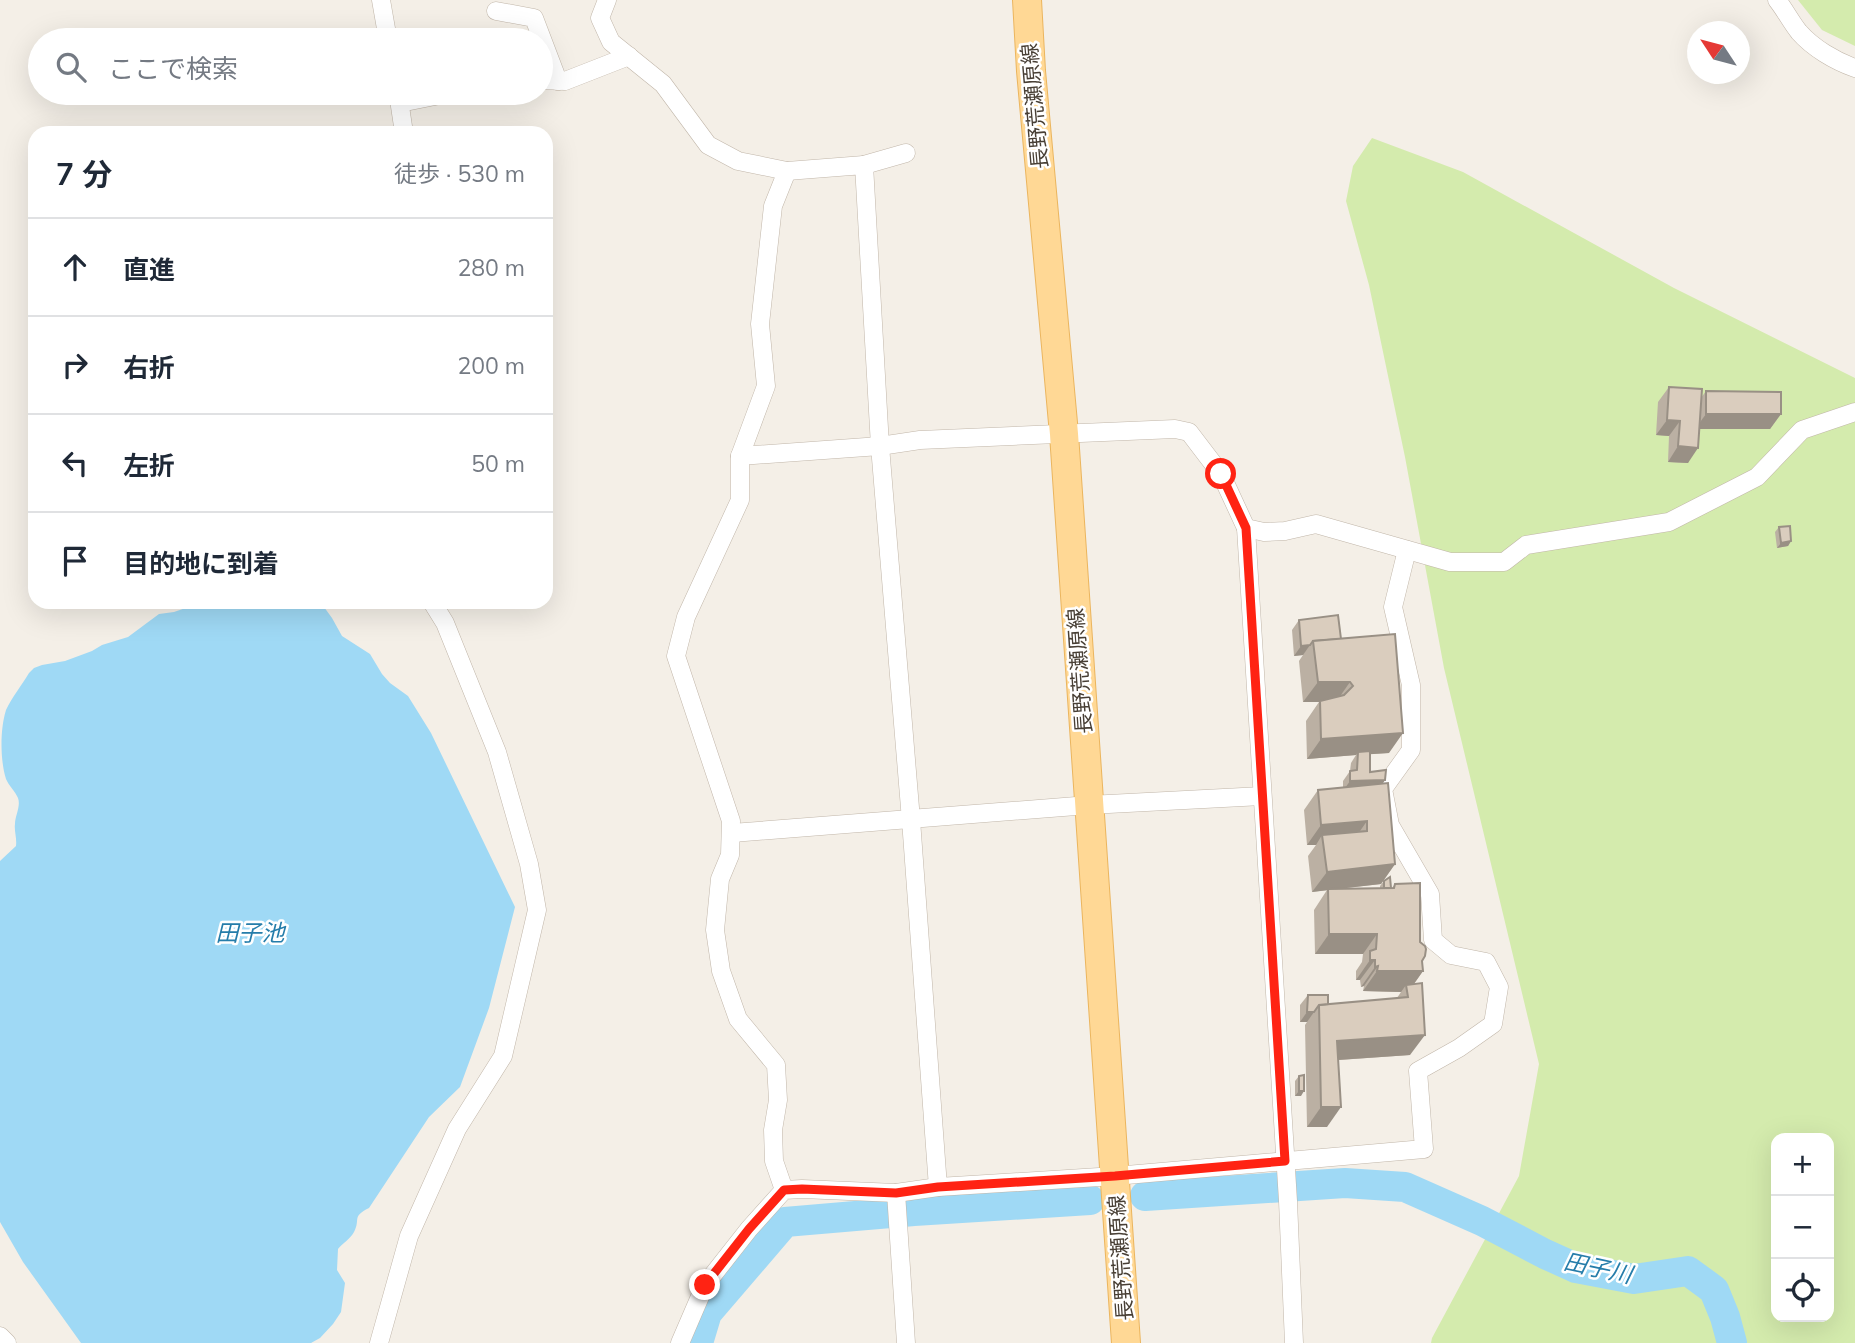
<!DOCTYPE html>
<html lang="ja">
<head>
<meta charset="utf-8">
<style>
	body { margin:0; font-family:Mulish,"Noto Sans JP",sans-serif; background:#f6f6f7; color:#1f2937 }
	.controls { position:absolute; right:21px; bottom:21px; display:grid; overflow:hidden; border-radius:14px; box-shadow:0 7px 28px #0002 }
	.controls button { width:63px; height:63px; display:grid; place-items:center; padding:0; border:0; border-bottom:2px solid #e0e1e3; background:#fff; color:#1f2937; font:35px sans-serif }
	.compass { position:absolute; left:1687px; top:21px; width:63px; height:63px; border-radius:50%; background:#fff; box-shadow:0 7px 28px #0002; rotate:306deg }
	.stop { position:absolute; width:21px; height:21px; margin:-16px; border:5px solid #ff2313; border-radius:50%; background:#fff }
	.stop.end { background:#ff2313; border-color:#fff; box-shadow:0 2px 7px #0008 }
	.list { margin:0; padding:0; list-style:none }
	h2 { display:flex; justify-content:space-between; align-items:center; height:91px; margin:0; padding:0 28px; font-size:30px }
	h2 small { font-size:23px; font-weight:400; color:#747a83 }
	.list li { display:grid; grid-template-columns:46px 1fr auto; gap:21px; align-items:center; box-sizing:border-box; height:98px; padding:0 28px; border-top:2px solid #e0e1e3 }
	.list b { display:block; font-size:26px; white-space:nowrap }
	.list em { font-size:23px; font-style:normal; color:#747a83 }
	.icon { flex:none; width:38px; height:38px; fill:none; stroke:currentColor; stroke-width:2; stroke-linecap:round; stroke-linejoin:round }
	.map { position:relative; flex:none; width:1855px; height:1343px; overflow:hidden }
	.search { position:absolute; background:#fff; box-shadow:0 7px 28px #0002; left:28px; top:28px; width:525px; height:77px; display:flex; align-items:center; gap:18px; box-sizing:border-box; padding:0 24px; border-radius:38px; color:#747a83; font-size:26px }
	.panel { position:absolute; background:#fff; box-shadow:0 7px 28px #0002; left:28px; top:126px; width:525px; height:483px; border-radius:21px }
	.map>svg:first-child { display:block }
	.green { fill:#d4ebad; fill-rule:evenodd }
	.water { fill:#9fd9f5 }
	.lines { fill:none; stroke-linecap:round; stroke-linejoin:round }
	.river { stroke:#9fd9f5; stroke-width:30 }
	.minor-casing { stroke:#c1b6a9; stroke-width:19 }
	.primary-casing { stroke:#ebb55e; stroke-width:30 }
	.minor { stroke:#fff; stroke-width:18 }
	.primary { stroke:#ffd895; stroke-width:28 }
	.wall { fill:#bbb0a3 }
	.shaded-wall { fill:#999085 }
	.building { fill:#dacdbe; stroke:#999085; stroke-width:2 }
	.route { stroke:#ff2313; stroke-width:9 }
	.labels { text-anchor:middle; stroke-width:5; stroke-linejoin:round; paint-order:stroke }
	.street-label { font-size:21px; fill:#483f35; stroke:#fff }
	.water-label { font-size:23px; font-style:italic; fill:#257daa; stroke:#fff }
</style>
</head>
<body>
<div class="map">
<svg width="1855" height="1343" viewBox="0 0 1855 1343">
	<rect width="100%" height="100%" fill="#f4efe7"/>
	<!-- green -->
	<g class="green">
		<path d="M1798,0H1855V46L1822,30Z"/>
		<path d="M1372,138L1463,172L1674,288L1855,378V1343H1431L1432,1338L1519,1176L1539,1064L1444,668L1405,457L1369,285L1346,201L1353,166ZM1776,1138H1829V1317H1776Z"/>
	</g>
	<!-- water -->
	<path class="water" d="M203,602H317L324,607L332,618L342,636L370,654L382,674L390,683L408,696L431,733L515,907L489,1008L460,1087L429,1117L369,1208C351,1217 361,1219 354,1232C351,1238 342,1244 338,1249L337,1270L345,1283L341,1312L333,1324L320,1338L311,1343H81L23,1262L0,1222V861L16,846C17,838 14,831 15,824C15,816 21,806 18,798C15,791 9,786 6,779C0,760 0,729 6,710C12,697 22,685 29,673L34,668L42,665L65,661L92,651L102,645L128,637L159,614L174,612Z"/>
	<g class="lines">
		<!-- river -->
		<g class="river">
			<path d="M1145,1196L1345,1183L1405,1187L1482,1221L1545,1254L1576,1268L1634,1279L1688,1271L1714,1290L1725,1317L1732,1343"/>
			<path d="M698,1343L707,1313L785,1222L914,1211L1090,1200"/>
		</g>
		<defs>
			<g id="minor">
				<path d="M381,0L388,40"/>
				<path d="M607,0L600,18L611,42L663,84L708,145L738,161L787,171L864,165L880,446L911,820L938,1187"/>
				<path d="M1777,0C1785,10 1791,22 1799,32C1813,48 1835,61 1855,68"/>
				<path d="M496,11L534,18L558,81"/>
				<path d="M541,80L565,81L629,56"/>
				<path d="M398,93L404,133"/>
				<path d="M400,103L450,93"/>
				<path d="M864,165L906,153"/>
				<path d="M740,456L880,446L920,440L1175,429L1189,432L1221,474L1246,528L1264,532L1285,531L1316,524L1450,562H1504L1526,545L1669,522L1757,477L1802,430L1855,412"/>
				<path d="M1246,528L1288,1201L1294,1343"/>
				<path d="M732,833L1089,805L1262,796"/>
				<path d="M784,1190L774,1161L773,1130L778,1100L776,1065L738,1019L721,971L715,930L720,879L730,855L731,821L676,656L686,617L740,500V456L766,386L760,324L773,206L787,171"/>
				<path d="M896,1193L906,1343"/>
				<path d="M0,1336L7,1343"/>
				<path d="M379,1343L409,1236L457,1129L503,1056L537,910L529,864L497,752L445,623L432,602"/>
				<path d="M680,1343L705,1285L749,1229L784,1190L802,1189L896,1193L938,1187L1115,1176L1424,1149L1418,1071L1459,1048L1493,1024L1499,987L1486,962L1451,955L1433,940L1430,894L1390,825L1383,789L1411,750V685L1393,607L1407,550"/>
			</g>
			<path id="primary" d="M1027,0L1031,71L1064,434L1126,1343"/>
		</defs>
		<!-- minor casing -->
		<use href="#minor" class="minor-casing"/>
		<!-- primary casing -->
		<use href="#primary" class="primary-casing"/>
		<!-- minor -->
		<use href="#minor" class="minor"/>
		<!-- primary -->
		<use href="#primary" class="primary"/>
	</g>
	<!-- wall -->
	<g class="wall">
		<path d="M1669,387L1701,398L1706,391L1781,414L1770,429H1700L1688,463L1668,462L1669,436L1656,435L1658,402Z"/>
		<path d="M1779,527L1791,541L1788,546L1777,548L1775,532Z"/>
		<path d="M1299,620L1341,639L1389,753L1370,754V772L1385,780L1383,783L1395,864L1381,884L1336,889L1380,888V886L1384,881L1391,888H1392L1395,884L1420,942L1423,971L1414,984L1410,1055L1339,1060L1327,1127H1307L1305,1025L1307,1022H1300V1005L1308,995L1328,1004L1397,998L1401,992L1363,991L1364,986L1361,987L1360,980H1356V971L1362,962L1363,954H1315L1314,910L1327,890L1312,892L1308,856L1316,845H1307L1304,810L1318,790L1343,787V781L1350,771L1351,763L1356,755L1307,759L1306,721L1319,702H1303L1299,661L1303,655L1294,656L1292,630Z"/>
		<path d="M1299,1076L1301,1096H1295V1081Z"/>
	</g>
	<!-- shaded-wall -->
	<g class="shaded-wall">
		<path d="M1706,414H1781L1770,429H1695Z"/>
		<path d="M1667,420L1680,421L1669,436L1656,435Z"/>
		<path d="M1678,446L1698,448L1688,463L1668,462Z"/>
		<path d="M1791,541L1788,546L1777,548L1781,543Z"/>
		<path d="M1310,645L1303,655L1294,656L1301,646Z"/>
		<path d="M1318,682H1350L1336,702H1303Z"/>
		<path d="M1403,733L1389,753L1358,755V752L1356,755L1307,759L1321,739Z"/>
		<path d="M1385,780L1378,790L1343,791L1350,781Z"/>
		<path d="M1367,821L1353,841L1322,835L1316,845H1307L1321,825Z"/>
		<path d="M1395,864L1381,884L1312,892L1327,872Z"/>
		<path d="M1329,934H1377L1363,954H1315Z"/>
		<path d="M1370,960H1375L1360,980H1356Z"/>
		<path d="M1378,966L1364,986L1361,987L1375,967Z"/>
		<path d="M1377,971H1423L1408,992L1406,985L1401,992L1363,991Z"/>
		<path d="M1307,1012H1314L1307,1022H1300Z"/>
		<path d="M1425,1035L1410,1055L1323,1061L1337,1041Z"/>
		<path d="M1299,1091H1304L1301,1096H1295Z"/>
		<path d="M1321,1107H1341L1327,1127H1307Z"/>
	</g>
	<!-- building -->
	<g class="building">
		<path d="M1669,387L1702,389L1698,448L1678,446L1680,421L1667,420Z"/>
		<path d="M1706,391L1781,392V414H1706Z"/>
		<path d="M1790,526L1791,541L1781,543L1779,527Z"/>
		<path d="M1338,615L1341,639L1313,641L1310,645L1301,646L1299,620Z"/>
		<path d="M1395,634L1403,733L1321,739L1320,701L1344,695L1353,686L1350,682H1318L1313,641Z"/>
		<path d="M1370,751V772L1386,770L1385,780L1350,781V771L1357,770L1358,752Z"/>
		<path d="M1388,783L1395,864L1327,872L1322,835L1367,831V821L1321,825L1318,790Z"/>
		<path d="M1390,877L1391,888H1384V881Z"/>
		<path d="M1420,883V942L1425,946L1426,949L1425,956L1422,961L1423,971H1377L1378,966L1375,967V960H1370V951L1376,949L1377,934H1329L1328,889L1394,888L1395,884Z"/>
		<path d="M1422,983L1425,1035L1337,1041L1341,1107H1321L1319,1005L1408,997L1406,985Z"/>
		<path d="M1308,995H1328V1004L1319,1005L1314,1012H1307Z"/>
		<path d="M1304,1075V1091H1299V1076Z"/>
	</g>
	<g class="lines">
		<!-- route -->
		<path class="route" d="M705,1285L749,1229L784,1190L802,1189L896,1193L938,1187L1115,1176L1285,1161L1246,528L1221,474"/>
	</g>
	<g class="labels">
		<!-- street labels -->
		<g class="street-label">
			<text transform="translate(1035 106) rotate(-95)" y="7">長野荒瀬原線</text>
			<text transform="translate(1080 671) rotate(-94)" y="7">長野荒瀬原線</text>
			<text transform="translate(1121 1258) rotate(-94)" y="7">長野荒瀬原線</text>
		</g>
		<!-- water labels -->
		<g class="water-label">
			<text x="250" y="941">田子池</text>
			<text transform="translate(1598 1268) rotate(12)" y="8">田子川</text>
		</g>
	</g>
</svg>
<div class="controls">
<button>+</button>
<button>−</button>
<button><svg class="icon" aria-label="locate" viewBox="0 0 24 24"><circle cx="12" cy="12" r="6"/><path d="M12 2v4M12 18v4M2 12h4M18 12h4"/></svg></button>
</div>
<svg class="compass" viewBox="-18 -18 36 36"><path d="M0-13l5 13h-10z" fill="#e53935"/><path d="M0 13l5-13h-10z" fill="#747a83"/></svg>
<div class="stop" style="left:1221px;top:474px"></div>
<div class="stop end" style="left:705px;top:1285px"></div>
<div class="search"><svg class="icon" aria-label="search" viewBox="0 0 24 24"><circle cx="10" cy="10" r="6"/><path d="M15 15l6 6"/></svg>ここで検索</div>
<section class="panel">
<h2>7 分<small>徒歩 · 530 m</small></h2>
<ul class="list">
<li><svg class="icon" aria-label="ahead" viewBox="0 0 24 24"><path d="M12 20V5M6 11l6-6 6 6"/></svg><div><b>直進</b></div><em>280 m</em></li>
<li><svg class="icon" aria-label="right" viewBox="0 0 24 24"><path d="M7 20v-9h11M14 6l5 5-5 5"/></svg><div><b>右折</b></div><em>200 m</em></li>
<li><svg class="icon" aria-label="left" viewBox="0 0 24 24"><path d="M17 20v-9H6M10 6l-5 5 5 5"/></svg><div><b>左折</b></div><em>50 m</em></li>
<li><svg class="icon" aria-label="arrive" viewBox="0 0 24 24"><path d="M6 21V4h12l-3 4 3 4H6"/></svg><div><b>目的地に到着</b></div></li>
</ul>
</section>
</div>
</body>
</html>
